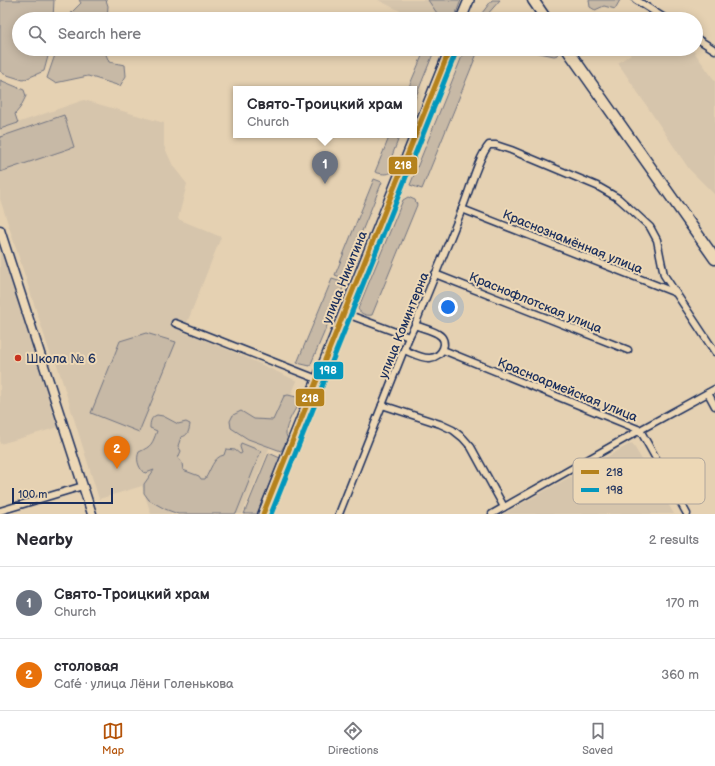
<!DOCTYPE html>
<html lang="en">
<head>
<meta charset="utf-8">
<style>
	body { margin:0; font-family:"Balsamiq Sans",sans-serif; background:#f7f7f7; color:#2b2b33 }
	.scale { position:absolute; left:12px; bottom:10px; width:101px; box-sizing:border-box; padding-left:4px; border:2px solid #1b2f5e; border-top:0; font-size:11px; line-height:14px; white-space:nowrap; color:#1b2f5e; -webkit-text-stroke:3px #edd8b6; paint-order:stroke }
	.you { position:absolute; left:448px; top:307px; width:14px; height:14px; margin:-10px; border:3px solid #fff; border-radius:50%; background:#1a73e8; box-shadow:0 0 0 6px #1a73e833 }
	.badge { display:grid; place-items:center; width:26px; height:26px; border-radius:50%; background:#b45309; color:#fff; font-size:13px; font-weight:700 }
	.pin { position:absolute; translate:-50% -33px; filter:drop-shadow(0 1px 2px #0008) }
	.pin::after { content:''; position:absolute; top:21px; width:14px; height:12px; background:inherit; clip-path:polygon(0 0,100% 0,50% 100%) }
	.popup { position:absolute; left:233px; top:86px; width:184px; height:52px; box-sizing:border-box; display:grid; place-content:center; border-radius:0px; background:#fff; filter:drop-shadow(0 1px 3px #0005); font-size:13px; white-space:nowrap; color:#7c7c81 }
	.popup b { font-size:15px; color:#2b2b33 }
	.popup::after { content:''; position:absolute; left:50%; top:100%; margin-left:-8px; border:8px solid transparent; border-top-color:#fff }
	.list { margin:0; padding:0; list-style:none }
	h2 { display:flex; justify-content:space-between; align-items:center; height:52px; margin:0; padding:0 16px; font-size:17px }
	h2 small { font-size:13px; font-weight:400; color:#7c7c81 }
	.list li { display:grid; grid-template-columns:26px 1fr auto; gap:12px; align-items:center; box-sizing:border-box; height:72px; padding:0 16px; border-top:1px solid #e1e1e2 }
	.list b { display:block; font-size:15px; white-space:nowrap }
	.list p { margin:0; font-size:13px; white-space:nowrap; color:#7c7c81 }
	.list em { font-size:13px; font-style:normal; color:#7c7c81 }
	.icon { flex:none; width:22px; height:22px; fill:none; stroke:currentColor; stroke-width:2; stroke-linecap:round; stroke-linejoin:round }
	.map { position:relative; flex:none; width:715px; height:514px; overflow:hidden }
	.search { position:absolute; background:#fff; box-shadow:0 2px 10px #0003; left:12px; right:12px; top:12px; height:44px; display:flex; align-items:center; gap:10px; box-sizing:border-box; padding:0 14px; border-radius:22px; color:#7c7c81; font-size:15px }
	.sheet { height:196px; background:#fff }
	nav { display:flex; justify-content:space-around; align-items:center; box-sizing:border-box; height:56px; border-top:1px solid #e1e1e2; background:#fff; font-size:11px; color:#7c7c81 }
	nav a { display:grid; justify-items:center; gap:2px }
	nav .on { color:#b45309 }
	.map>svg:first-child { display:block }
	.built { fill:#d6c5ac }
	.green { fill:#c7b9a6; stroke:#717482 }
	.lines { fill:none; stroke-linecap:round; stroke-linejoin:round }
	.minor-casing { stroke:#1b2f5e; stroke-width:9 }
	.tertiary-casing { stroke:#1b2f5e; stroke-width:11 }
	.secondary-casing { stroke:#1b2f5e; stroke-width:12 }
	.trunk-casing { stroke:#1b2f5e; stroke-width:13 }
	.minor { stroke:#edd8b6; stroke-width:6 }
	.tertiary { stroke:#edd8b6; stroke-width:8 }
	.secondary { stroke:#edd8b6; stroke-width:9 }
	.trunk { stroke:#edd8b6; stroke-width:10 }
	.bus-1-casing { stroke:#edd8b6; stroke-width:8 }
	.bus-2-casing { stroke:#edd8b6; stroke-width:8 }
	.bus-1 { stroke:#b5821c; stroke-width:5 }
	.bus-2 { stroke:#0497bd; stroke-width:5 }
	.poi-dot { fill:#c8321e; stroke:#edd8b6; stroke-width:1.5 }
	.labels { text-anchor:middle; stroke-width:4; stroke-linejoin:round; paint-order:stroke }
	.street-label { font-size:13px; fill:#1b2f5e; stroke:#edd8b6 }
	.poi-label { font-size:13px; fill:#1b2f5e; stroke:#edd8b6; text-anchor:start }
	.key { fill:#edd8b6; stroke:#aea59c; stroke-width:1 }
	.key-label { font-size:11px; fill:#1b2f5e }
	.line-badge { stroke:#edd8b6; stroke-width:1.5 }
	.badge-label { font-size:11px; text-anchor:middle; font-weight:bold; fill:#fff }
</style>
</head>
<body>
<div class="map">
<svg width="715" height="514" viewBox="0 0 715 514">
	<rect width="100%" height="100%" fill="#e5d1b2"/>
	<filter id="ink" filterUnits="userSpaceOnUse"><feTurbulence type="fractalNoise" baseFrequency=".025" numOctaves="2"/><feDisplacementMap in="SourceGraphic" scale="8" xChannelSelector="R" yChannelSelector="G"/><feConvolveMatrix kernelMatrix="1 2 1 2 8 2 1 2 1" color-interpolation-filters="sRGB"/></filter>
	<g filter="url(#ink)">
		<!-- built -->
		<g class="built">
			<path d="M378,0H451L442,19H416Z"/>
			<path d="M638,49H692L715,81V195L689,169L618,63Z"/>
			<path d="M84,100L164,123V146L173,166L187,184L178,219L221,237L183,333L190,334L245,357L297,381L242,514H151L142,486L99,499L55,358L52,359L0,199V129Z"/>
			<path d="M0,246L59,427L0,444Z"/>
			<path d="M632,443L674,514H503Z"/>
		</g>
		<!-- green -->
		<g class="green">
			<path d="M0,0H54L53,19H19V49H50L44,71L23,80L4,74L0,71Z"/>
			<path d="M79,0H106L108,6L107,19H69L72,12L81,3Z"/>
			<path d="M428,0H461L454,19H441Z"/>
			<path d="M492,0H500L486,16V19H480L482,13Z"/>
			<path d="M589,0H620L615,9L604,6L595,10L590,7Z"/>
			<path d="M57,49H105V52L109,62L125,65L126,76L120,86L88,76L55,83L47,78Z"/>
			<path d="M425,49H435L414,101V89H408Z"/>
			<path d="M465,49H477L476,56L422,189L410,185Z"/>
			<path d="M521,49H552L558,55L554,56Z"/>
			<path d="M0,80L24,90L26,96L20,108L15,114L18,123L0,129Z"/>
			<path d="M64,115L74,147L0,172V137Z"/>
			<path d="M390,135H400L390,161L394,164C396,176 383,175 375,172Z"/>
			<path d="M374,179L382,182L343,278L335,275Z"/>
			<path d="M408,197L415,200L417,205L372,315C366,316 361,314 358,309L403,200Z"/>
			<path d="M332,279L345,283L310,366L297,363Z"/>
			<path d="M146,333L176,342L139,432L91,413L120,341Z"/>
			<path d="M288,395L301,398V402C296,406 285,426 286,433C286,435 287,437 288,439L281,451L248,439L231,428L230,421L233,415L241,411L254,419L273,420L284,396Z"/>
			<path d="M157,415L163,416L178,424L186,422L190,424C189,431 188,436 181,437L178,446L181,451L178,458L182,463L183,470L199,476L201,479H205C211,470 213,457 224,455L226,449L235,450L240,454L242,453L240,447L241,443L261,451L236,514H178L165,509L149,500L144,493V484L154,470L146,473L143,472C138,466 136,459 139,452C152,446 152,444 157,431L150,428C150,422 151,417 157,415Z"/>
			<path d="M269,453L280,458L257,514H244Z"/>
		</g>
		<g class="lines">
			<defs>
				<g id="minor">
					<path d="M636,0L666,19"/>
					<path d="M696,38L715,50"/>
					<path d="M462,209L676,293"/>
					<path d="M435,274L628,350"/>
					<path d="M344,313L409,337"/>
					<path d="M175,323L317,379"/>
					<path d="M404,350C412,353 422,359 430,358C442,357 450,341 438,334C432,330 422,328 415,325"/>
					<path d="M443,350L640,430L687,514"/>
					<path d="M708,393L715,406"/>
					<path d="M382,405L440,424L453,430L463,438L471,447L504,507"/>
					<path d="M0,511L83,486"/>
					<path d="M339,514L409,337L415,325C430,286 447,248 462,209C469,193 478,157 489,145H496L511,150L597,186L618,198L636,214L650,227L657,240L664,275L715,352"/>
					<path d="M492,514L640,430L715,389"/>
				</g>
				<path id="tertiary" d="M0,230L92,514"/>
				<g id="secondary">
					<path d="M461,19L469,0"/>
					<path d="M263,514L450,49"/>
				</g>
				<g id="trunk">
					<path d="M533,0L546,19"/>
					<path d="M567,49L715,259"/>
				</g>
			</defs>
			<!-- minor casing -->
			<use href="#minor" class="minor-casing"/>
			<!-- tertiary casing -->
			<use href="#tertiary" class="tertiary-casing"/>
			<!-- secondary casing -->
			<use href="#secondary" class="secondary-casing"/>
			<!-- trunk casing -->
			<use href="#trunk" class="trunk-casing"/>
			<!-- minor -->
			<use href="#minor" class="minor"/>
			<!-- tertiary -->
			<use href="#tertiary" class="tertiary"/>
			<!-- secondary -->
			<use href="#secondary" class="secondary"/>
			<!-- trunk -->
			<use href="#trunk" class="trunk"/>
			<defs>
				<path id="bus-1" d="M263,514L450,49"/>
				<path id="bus-2" d="M271,514L456,52"/>
			</defs>
			<!-- bus-1 casing -->
			<use href="#bus-1" class="bus-1-casing"/>
			<!-- bus-2 casing -->
			<use href="#bus-2" class="bus-2-casing"/>
			<!-- bus-1 -->
			<use href="#bus-1" class="bus-1"/>
			<!-- bus-2 -->
			<use href="#bus-2" class="bus-2"/>
		</g>
	</g>
	<!-- markers -->
	<circle class="poi-dot" cx="18" cy="358" r="4"/>
	<g class="labels">
		<!-- street labels -->
		<g class="street-label">
			<text transform="translate(573 241) rotate(22)" y="5">Краснознамённая улица</text>
			<text transform="translate(344 277) rotate(-68)" y="5">улица Никитина</text>
			<text transform="translate(536 302) rotate(22)" y="5">Краснофлотская улица</text>
			<text transform="translate(403 325) rotate(-68)" y="5">улица Коминтерна</text>
			<text transform="translate(568 389) rotate(22)" y="5">Красноармейская улица</text>
		</g>
		<!-- poi labels -->
		<g class="poi-label">
			<text x="26" y="363">Школа № 6</text>
		</g>
	</g>
	<!-- legend -->
	<rect x="573" y="458" width="132" height="46" rx="6" class="key"/>
	<rect x="581" y="470" width="18" height="4" fill="#b5821c"/>
	<rect x="581" y="488" width="18" height="4" fill="#0497bd"/>
	<g class="key-label">
		<text x="606" y="476">218</text>
		<text x="606" y="494">198</text>
	</g>
	<g class="line-badge">
		<rect x="388" y="156" width="30" height="19" rx="4" fill="#b5821c"/>
		<rect x="313" y="361" width="31" height="19" rx="4" fill="#0497bd"/>
		<rect x="295" y="388" width="30" height="19" rx="4" fill="#b5821c"/>
	</g>
	<g class="badge-label">
		<text x="403" y="169">218</text>
		<text x="328" y="374">198</text>
		<text x="310" y="402">218</text>
	</g>
</svg>
<div class="scale">100 m</div>
<div class="you"></div>
<div class="pin badge" style="left:325px;top:184px;background:#6b7280">1</div>
<div class="popup"><b>Свято-Троицкий храм</b>Church</div>
<div class="pin badge" style="left:117px;top:469px;background:#e8710a">2</div>
<div class="search"><svg class="icon" aria-label="search" viewBox="0 0 24 24"><circle cx="10" cy="10" r="6"/><path d="M15 15l6 6"/></svg>Search here</div>
</div>
<section class="sheet">
<h2>Nearby<small>2 results</small></h2>
<ul class="list">
<li><span class="badge" style="background:#6b7280">1</span><div><b>Свято-Троицкий храм</b><p>Church</p></div><em>170 m</em></li>
<li><span class="badge" style="background:#e8710a">2</span><div><b>столовая</b><p>Café · улица Лёни Голенькова</p></div><em>360 m</em></li>
</ul>
</section>
<nav>
<a class="on"><svg class="icon" aria-label="map" viewBox="0 0 24 24"><path d="M3 6l6-2 6 2 6-2v14l-6 2-6-2-6 2zM9 4v14M15 6v14"/></svg>Map</a>
<a><svg class="icon" aria-label="directions" viewBox="0 0 24 24"><path d="M12 3l9 9-9 9-9-9zM9 14v-3h6M13 9l2 2-2 2"/></svg>Directions</a>
<a><svg class="icon" aria-label="saved" viewBox="0 0 24 24"><path d="M7 4h10v16l-5-4-5 4z"/></svg>Saved</a>
</nav>
</body>
</html>
